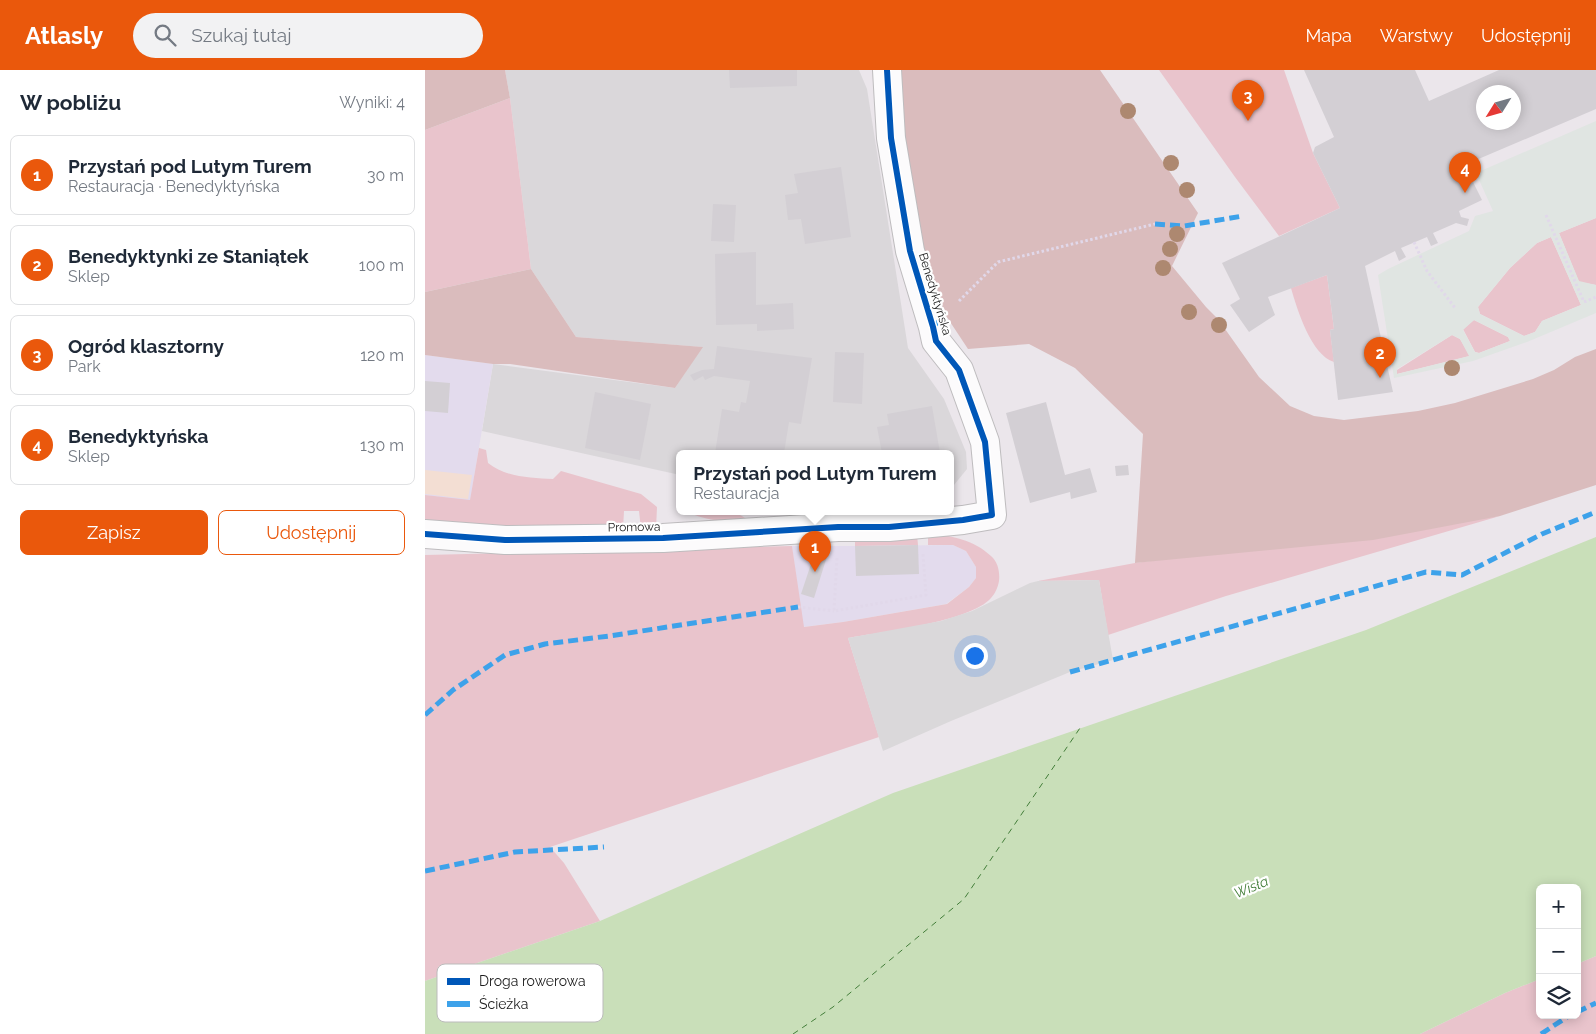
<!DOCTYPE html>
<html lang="pl">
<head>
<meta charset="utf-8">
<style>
	body { margin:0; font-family:Raleway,sans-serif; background:#f2f2f3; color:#1f2937 }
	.controls { position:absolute; right:15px; bottom:15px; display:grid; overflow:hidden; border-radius:8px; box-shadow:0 2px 12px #0003 }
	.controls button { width:45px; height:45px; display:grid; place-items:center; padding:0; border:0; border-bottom:1px solid #e0e1e3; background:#fff; color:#1f2937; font:25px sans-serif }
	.compass { position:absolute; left:1051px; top:15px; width:45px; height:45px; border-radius:50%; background:#fff; box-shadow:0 2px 12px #0003; rotate:233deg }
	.you { position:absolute; left:549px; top:585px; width:18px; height:18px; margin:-12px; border:4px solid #fff; border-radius:50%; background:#1a73e8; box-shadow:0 0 0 8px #1a73e833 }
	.badge { display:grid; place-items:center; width:32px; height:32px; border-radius:50%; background:#ea580c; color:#fff; font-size:16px; font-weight:700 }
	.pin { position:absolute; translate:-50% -41px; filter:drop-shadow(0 1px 2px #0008) }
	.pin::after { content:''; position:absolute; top:26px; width:18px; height:15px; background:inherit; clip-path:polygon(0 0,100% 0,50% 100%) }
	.popup { position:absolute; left:251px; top:380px; width:278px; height:65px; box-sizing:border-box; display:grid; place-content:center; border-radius:8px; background:#fff; filter:drop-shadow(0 1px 4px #0005); font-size:16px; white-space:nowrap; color:#747a83 }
	.popup b { font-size:19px; color:#1f2937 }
	.popup::after { content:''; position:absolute; left:50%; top:100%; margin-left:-10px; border:10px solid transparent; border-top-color:#fff }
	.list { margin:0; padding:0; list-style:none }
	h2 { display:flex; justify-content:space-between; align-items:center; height:65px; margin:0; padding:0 20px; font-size:21px }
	h2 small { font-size:16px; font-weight:400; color:#747a83 }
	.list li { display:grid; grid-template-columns:32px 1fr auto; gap:15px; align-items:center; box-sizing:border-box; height:80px; margin:0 10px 10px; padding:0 10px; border:1px solid #e0e1e3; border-radius:8px }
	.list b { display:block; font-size:19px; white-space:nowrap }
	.list p { margin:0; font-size:16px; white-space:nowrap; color:#747a83 }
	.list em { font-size:16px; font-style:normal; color:#747a83 }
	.actions { display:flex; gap:10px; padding:15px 20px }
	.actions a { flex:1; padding:11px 0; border:1px solid #ea580c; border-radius:8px; text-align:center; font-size:18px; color:#ea580c }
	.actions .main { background:#ea580c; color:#fff }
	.icon { flex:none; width:28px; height:28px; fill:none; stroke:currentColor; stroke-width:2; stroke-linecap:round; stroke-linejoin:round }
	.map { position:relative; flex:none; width:1171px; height:964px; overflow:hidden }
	header { display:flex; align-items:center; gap:30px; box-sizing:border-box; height:70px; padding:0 25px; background:#ea580c; color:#fff }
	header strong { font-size:24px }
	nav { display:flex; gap:28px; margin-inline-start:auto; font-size:18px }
	.search { width:350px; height:45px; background:#f2f2f3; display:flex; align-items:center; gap:12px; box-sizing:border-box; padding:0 18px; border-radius:28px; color:#747a83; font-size:19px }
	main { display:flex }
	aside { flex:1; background:#fff }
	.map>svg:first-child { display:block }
	.residential { fill:#dad7da }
	.commercial { fill:#e3dbed }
	.grass { fill:#e9c4cc }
	.forest { fill:#dabcbd }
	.park { fill:#f3ded3 }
	.parking { fill:#dad8da }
	.plaza { fill:#e0e5e2; fill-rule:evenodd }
	.water { fill:#c9dfb9 }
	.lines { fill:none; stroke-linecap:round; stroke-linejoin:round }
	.ferry { stroke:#437e39; stroke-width:1; stroke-dasharray:6 5; stroke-linecap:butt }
	.building { fill:#d3cfd4; fill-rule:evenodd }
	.minor-casing { stroke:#bebcbe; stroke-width:30 }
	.path { stroke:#e1d8ea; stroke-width:3; stroke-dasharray:2.5 2.5; stroke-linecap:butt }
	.minor { stroke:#fcfbfc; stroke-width:28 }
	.quiet { stroke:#3da2ea; stroke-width:5; stroke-dasharray:10 5; stroke-linecap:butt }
	.cycleway-casing { stroke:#fff; stroke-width:9 }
	.cycleway { stroke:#0057b8; stroke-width:6 }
	.tree { fill:#ad8870 }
	.labels { text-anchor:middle; stroke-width:4.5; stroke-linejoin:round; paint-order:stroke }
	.street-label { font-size:12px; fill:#1d1d1d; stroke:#fff }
	.water-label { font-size:14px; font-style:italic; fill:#437e39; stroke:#fff }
	.key { fill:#fff; stroke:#bbb; stroke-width:1 }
	.key-label { font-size:14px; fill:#1d1d1d }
</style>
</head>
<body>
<header>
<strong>Atlasly</strong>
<div class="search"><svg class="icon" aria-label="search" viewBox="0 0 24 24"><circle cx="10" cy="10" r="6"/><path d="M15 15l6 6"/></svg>Szukaj tutaj</div>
<nav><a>Mapa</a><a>Warstwy</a><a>Udostępnij</a></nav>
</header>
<main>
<aside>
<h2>W pobliżu<small>Wyniki: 4</small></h2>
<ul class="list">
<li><span class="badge">1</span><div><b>Przystań pod Lutym Turem</b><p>Restauracja · Benedyktyńska</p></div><em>30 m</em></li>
<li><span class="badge">2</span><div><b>Benedyktynki ze Staniątek</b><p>Sklep</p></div><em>100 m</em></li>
<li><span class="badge">3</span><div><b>Ogród klasztorny</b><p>Park</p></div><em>120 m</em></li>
<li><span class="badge">4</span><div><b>Benedyktyńska</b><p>Sklep</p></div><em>130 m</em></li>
</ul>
<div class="actions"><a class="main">Zapisz</a><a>Udostępnij</a></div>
</aside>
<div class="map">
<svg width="1171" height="964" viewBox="0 0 1171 964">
	<rect width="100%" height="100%" fill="#ebe6eb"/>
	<!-- residential -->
	<path class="residential" d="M80,0H434L442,19L483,278L519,329L541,382L542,399L529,415L525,416V383H255V405L57,361L68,294L250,318L277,277L151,267L106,199L85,28Z"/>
	<!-- commercial -->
	<g class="commercial">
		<path d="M0,285L68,294L45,431L0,425Z"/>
		<path d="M528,475L541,481L551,497V508L544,517L521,534L418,552L378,557L367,476H430Z"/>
	</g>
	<!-- grass -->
	<g class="grass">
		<path d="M734,0H859L888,83L915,138L854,166L810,107Z"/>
		<path d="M85,28L106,199L0,222V60Z"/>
		<path d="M1171,148V215L1154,212L1134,163Z"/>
		<path d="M1126,167L1156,235L1117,251L1110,262L1099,266L1055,244L1053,237L1085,198L1112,173Z"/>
		<path d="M902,205L909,259L905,260L909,292C886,285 872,239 866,218Z"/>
		<path d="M1049,250L1083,267L1085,271L1054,283L1050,282L1038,259Z"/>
		<path d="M1027,265L1035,269L1045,286L972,304V300Z"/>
		<path d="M54,378L61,380L63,393C80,407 106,408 128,409L136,401L216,424L232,437L231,459H216L214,441H199L198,459L0,456V425L45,430Z"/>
		<path d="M260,441C280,441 304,436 320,448L319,452C299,452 278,450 260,441Z"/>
		<path d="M1075,446L801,526L683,565L674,510L613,511L710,493Z"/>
		<path d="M503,464C526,465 549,470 566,486C573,492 575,502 574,511C573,517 570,524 566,528C545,552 456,562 423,568L454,667L125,777L139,793L175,851L0,911V485L367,476L379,557L418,552L522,534L544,517L551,508V497L541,481L528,475H503Z"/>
		<path d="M492,465L493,475L430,476V467Z"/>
		<path d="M1171,886V964H995L1080,923L1115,909V945H1152V894Z"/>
	</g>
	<!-- forest -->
	<g class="forest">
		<path d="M0,0H80L85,28L0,60Z"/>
		<path d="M474,0H675L773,143L747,196L781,237L793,249L834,307L865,336L889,346L919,350L993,341L1030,333L1108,309L1129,300L1150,287L1171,279V415L1075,446L948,470L710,493L718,364L650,298L604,274L543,279L506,223L488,148L476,45Z"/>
		<path d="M106,199L151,267L278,277L250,318L85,294H68L0,285V222Z"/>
	</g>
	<!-- park -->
	<path class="park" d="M0,400L47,405L43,429L0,424Z"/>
	<!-- parking -->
	<path class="parking" d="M674,510L688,590L645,602L526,651L458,681L423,568L516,551L547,541L605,513L613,511Z"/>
	<!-- plaza -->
	<path class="plaza" d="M1171,51V148L1134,163L1154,211L1171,215V243L1102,272L1048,291L969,308L953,205L963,199L1044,161L1050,146L1068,141L1051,103ZM1126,167L1156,235L1117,251L1110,262L1099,266L1055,244L1053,237L1085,198L1112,173ZM1049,250L1083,267L1085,271L1054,283L1050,282L1038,260ZM1027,265L1035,269L1044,286L972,304V299Z"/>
	<!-- water -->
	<path class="water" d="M1171,467V886L1152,894V818H1115V909L1080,923L995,964H0V911L175,851L468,723L941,560Z"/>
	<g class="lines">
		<!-- ferry -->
		<path class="ferry" d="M368,964L408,937L539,829L655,658"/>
	</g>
	<!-- building -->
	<g class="building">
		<path d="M304,0H372V16L305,18Z"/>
		<path d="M879,0H990L1004,31L1074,0H1171V39L1037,96L1045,113L1048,112L1057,130L1034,141L1036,147L1044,149L1042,156L1031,153L1008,163L1013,173L1006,176L1002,167L976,178L981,187L974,191L970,181L940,196L968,322L913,330L905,260L909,259L902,205L843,227L850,245L824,262L805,235L815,229L797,193L915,138L888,83L890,77L909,67ZM1058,22H1088V52H1058Z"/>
		<path d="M416,97L426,167L380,174L376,149L363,150L360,125L373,123L369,104Z"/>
		<path d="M288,134L311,135L309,172L286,171Z"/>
		<path d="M331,182V235L368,233L369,259L332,261V254L291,255L290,184Z"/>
		<path d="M292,276L387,288L376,354L364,352L359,383H290L297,339L314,342L316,332L321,333L325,311L289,306L280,310L278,306L269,311L265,305L277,300L289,299Z"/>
		<path d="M410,282L439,283L437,334L408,332Z"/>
		<path d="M0,311L25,313L23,343L0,341Z"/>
		<path d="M170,322L226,334L215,390L160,378Z"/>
		<path d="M621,332L640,405L665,398L672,422L646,429L645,422L605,433L581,343Z"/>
		<path d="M507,336L515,383H457L452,357L464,355L462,344Z"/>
		<path d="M703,395L704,405L691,406L690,396Z"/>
		<path d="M493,475L494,504L431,506L430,476Z"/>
		<path d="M392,476L404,480L389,528L376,524Z"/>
	</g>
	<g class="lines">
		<defs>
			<path id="minor" d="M0,464L80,470L238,468L413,457H464L538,450L567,445L560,372L534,300L511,271L508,257L485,181L466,68L462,0"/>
		</defs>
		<!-- minor casing -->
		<use href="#minor" class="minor-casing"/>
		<!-- path -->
		<g class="path">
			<path d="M1121,145L1159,232L1171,227"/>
			<path d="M989,172L1002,201L1030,238"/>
			<path d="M534,231L573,192L730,154"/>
			<path d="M412,488L409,541L501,525L498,484"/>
			<path d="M373,537L409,541"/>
		</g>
		<!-- minor -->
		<use href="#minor" class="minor"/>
		<!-- quiet -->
		<g class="quiet">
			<path d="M730,154L759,156L818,146"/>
			<path d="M508,257L517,248"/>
			<path d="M645,602L1001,502L1037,505L1117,464L1171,442"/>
			<path d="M0,645L28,620L80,585L120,574L184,566L373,537"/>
			<path d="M0,801L90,782L179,777"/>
			<path d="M1152,942L1171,933"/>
			<path d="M1116,964L1145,945"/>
		</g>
		<defs>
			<path id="cycleway" d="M0,464L80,470L238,468L413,457H464L538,450L567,445L560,372L534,300L511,271L508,257L485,181L466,68L462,0"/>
		</defs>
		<!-- cycleway casing -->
		<use href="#cycleway" class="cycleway-casing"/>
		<!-- cycleway -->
		<use href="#cycleway" class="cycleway"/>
	</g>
	<!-- trees -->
	<g class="tree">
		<circle cx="703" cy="41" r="8"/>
		<circle cx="746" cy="93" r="8"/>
		<circle cx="762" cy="120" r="8"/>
		<circle cx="752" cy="164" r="8"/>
		<circle cx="745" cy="179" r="8"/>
		<circle cx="738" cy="198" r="8"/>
		<circle cx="764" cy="242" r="8"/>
		<circle cx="794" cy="255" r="8"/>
		<circle cx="1027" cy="298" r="8"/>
	</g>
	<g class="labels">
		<!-- street labels -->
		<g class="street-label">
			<text transform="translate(510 224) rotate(73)" y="4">Benedyktyńska</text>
			<text transform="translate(209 457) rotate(-1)" y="4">Promowa</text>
		</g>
		<!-- water labels -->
		<g class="water-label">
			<text transform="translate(826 817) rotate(-23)" y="5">Wisła</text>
		</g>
	</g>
	<!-- legend -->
	<rect x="12" y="894" width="166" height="58" rx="8" class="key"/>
	<rect x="22" y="908" width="23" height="7" fill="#0057b8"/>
	<rect x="22" y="931" width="23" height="6" fill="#3da2ea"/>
	<g class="key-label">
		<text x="54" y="916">Droga rowerowa</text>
		<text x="54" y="939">Ścieżka</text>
	</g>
</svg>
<div class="controls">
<button>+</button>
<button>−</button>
<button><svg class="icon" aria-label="layers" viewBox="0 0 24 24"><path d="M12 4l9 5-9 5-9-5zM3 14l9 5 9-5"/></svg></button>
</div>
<svg class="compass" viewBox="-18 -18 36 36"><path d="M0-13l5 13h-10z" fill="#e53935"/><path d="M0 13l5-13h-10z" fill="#747a83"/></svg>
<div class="you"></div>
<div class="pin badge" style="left:390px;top:502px">1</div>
<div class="popup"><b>Przystań pod Lutym Turem</b>Restauracja</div>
<div class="pin badge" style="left:955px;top:308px">2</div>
<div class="pin badge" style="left:823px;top:51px">3</div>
<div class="pin badge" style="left:1040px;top:123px">4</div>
</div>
</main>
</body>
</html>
